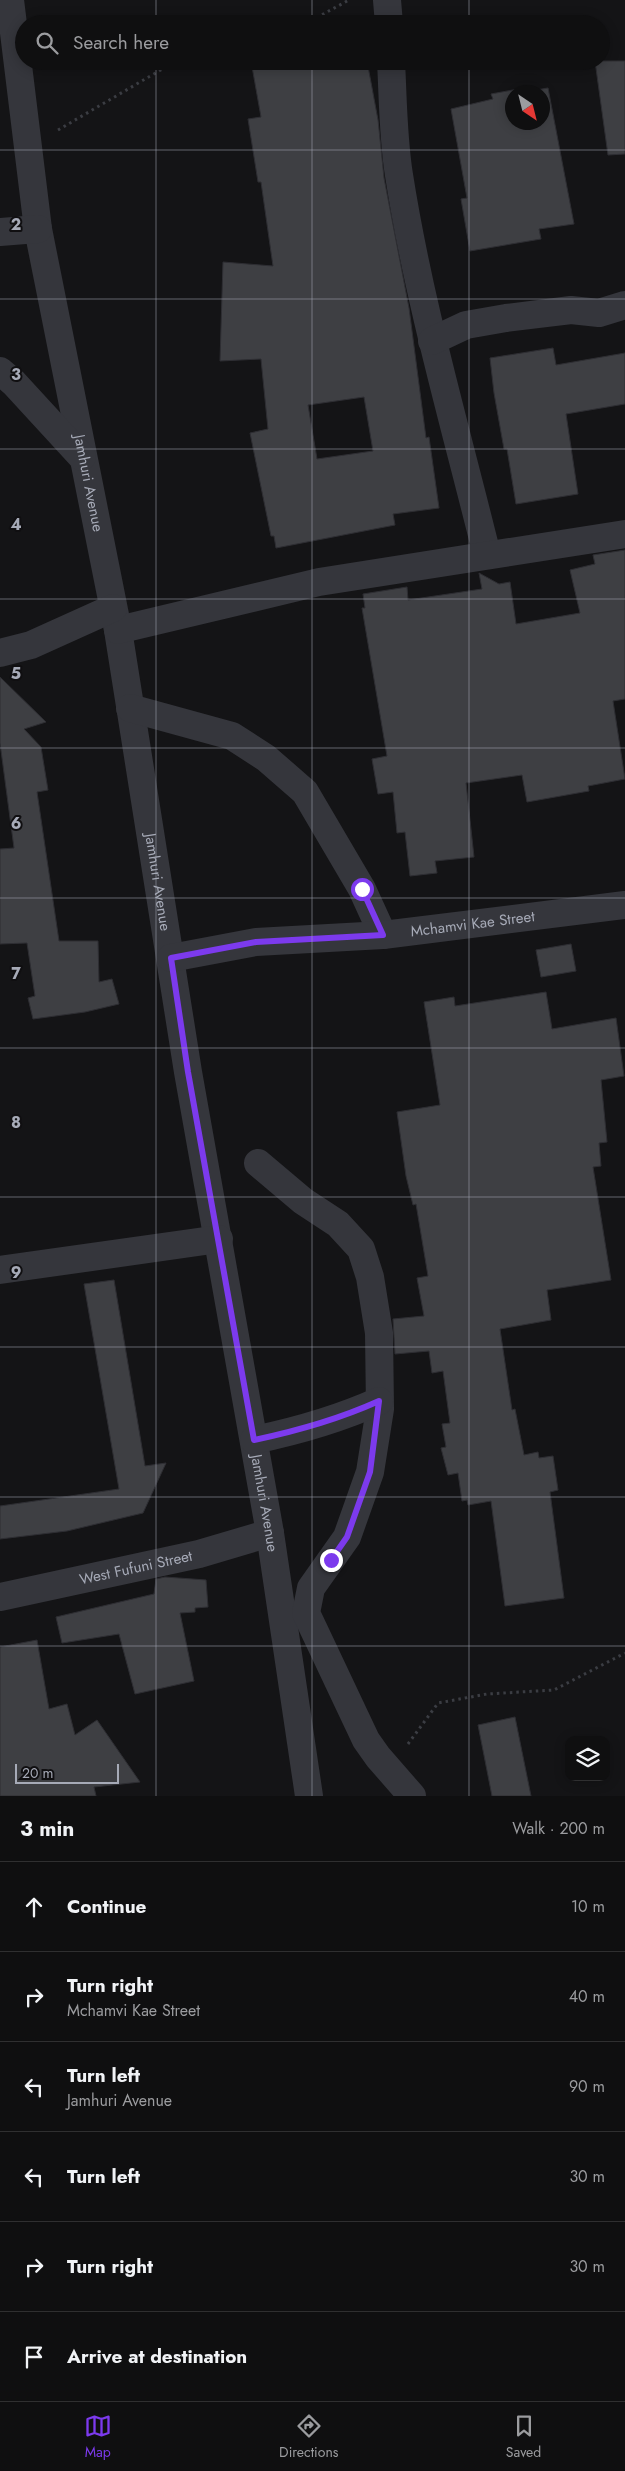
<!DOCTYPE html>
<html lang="en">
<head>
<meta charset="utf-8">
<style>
	body { margin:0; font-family:Jost,sans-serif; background:#181819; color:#f1f3f6 }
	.controls { position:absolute; right:15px; bottom:15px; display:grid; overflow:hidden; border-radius:10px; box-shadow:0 2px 12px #0003 }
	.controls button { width:45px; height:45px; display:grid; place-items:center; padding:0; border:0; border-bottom:1px solid #2f2f30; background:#0f0f10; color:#f1f3f6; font:25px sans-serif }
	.compass { position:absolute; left:505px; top:85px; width:45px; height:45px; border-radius:50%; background:#0f0f10; box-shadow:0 2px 12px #0003; rotate:145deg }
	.scale { position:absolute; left:15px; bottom:12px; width:104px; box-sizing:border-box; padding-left:5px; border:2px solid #a6aab7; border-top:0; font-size:14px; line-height:18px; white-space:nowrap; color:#a6aab7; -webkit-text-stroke:4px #100f11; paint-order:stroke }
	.stop { position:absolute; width:15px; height:15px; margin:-11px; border:4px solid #7c3aed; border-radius:50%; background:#fff }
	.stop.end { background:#7c3aed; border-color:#fff; box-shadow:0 1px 5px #0008 }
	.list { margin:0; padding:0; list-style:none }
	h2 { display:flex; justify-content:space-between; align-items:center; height:65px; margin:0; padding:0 20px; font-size:21px }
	h2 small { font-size:16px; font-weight:400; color:#9b9c9f }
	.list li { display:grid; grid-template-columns:32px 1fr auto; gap:15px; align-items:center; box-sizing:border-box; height:90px; padding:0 20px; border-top:1px solid #2f2f30 }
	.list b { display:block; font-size:19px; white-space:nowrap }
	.list p { margin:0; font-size:16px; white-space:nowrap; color:#9b9c9f }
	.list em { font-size:16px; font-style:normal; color:#9b9c9f }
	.icon { flex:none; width:28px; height:28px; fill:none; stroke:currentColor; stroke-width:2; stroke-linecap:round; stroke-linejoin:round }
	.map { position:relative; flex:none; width:625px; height:1796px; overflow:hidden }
	.search { position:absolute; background:#0f0f10; box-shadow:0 2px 12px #0003; left:15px; right:15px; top:15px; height:55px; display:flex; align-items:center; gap:12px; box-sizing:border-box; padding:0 18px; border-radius:28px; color:#9b9c9f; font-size:19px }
	.sheet { height:605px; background:#0f0f10 }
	nav { display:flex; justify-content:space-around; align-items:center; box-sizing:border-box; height:70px; border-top:1px solid #2f2f30; background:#0f0f10; font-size:14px; color:#9b9c9f }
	nav a { display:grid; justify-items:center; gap:2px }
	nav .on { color:#7c3aed }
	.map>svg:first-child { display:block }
	.building { fill:#3e3f43; stroke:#2e2e33; fill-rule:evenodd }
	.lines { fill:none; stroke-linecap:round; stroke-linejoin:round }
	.path { stroke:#3b3d43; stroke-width:3; stroke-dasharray:2.5 4; stroke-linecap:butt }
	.minor { stroke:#35363c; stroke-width:28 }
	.route { stroke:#7c3aed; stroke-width:6 }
	.grid { fill:none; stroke:#a6aab7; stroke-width:1; stroke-opacity:0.55 }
	.labels { text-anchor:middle; stroke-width:4; stroke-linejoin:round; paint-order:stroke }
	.street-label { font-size:15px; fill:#a6aab7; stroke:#100f11 }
	.grid-label { font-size:16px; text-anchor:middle; font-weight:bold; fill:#a6aab7; stroke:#100f11; stroke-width:4; stroke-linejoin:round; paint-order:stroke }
</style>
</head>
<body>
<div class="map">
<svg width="625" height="1796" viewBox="0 0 625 1796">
	<rect width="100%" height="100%" fill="#141416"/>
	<!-- building -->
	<g class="building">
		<path d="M251,61H367L378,120L384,178L409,308L426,438L429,437L439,508L393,514L395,525L276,548L274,536H271L250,433L268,429L261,359L220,361L223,262L273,266L261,182H258L248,119L261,117ZM364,397L373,451L317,459L308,405Z"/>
		<path d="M595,61H625V154L608,155Z"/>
		<path d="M548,88L574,224L539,229L541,239L470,251L461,199L467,198L451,109L493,99L491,94L518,89L519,92H512V122H542V92H524Z"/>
		<path d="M553,348L556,365L625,353V404L566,414L578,494L516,504L507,449H504L494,393L490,358Z"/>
		<path d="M625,550V699L613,701L625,779L588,786L589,791L527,802L522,775L466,783L474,857L435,861L437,873L410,876L405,832L397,833L393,792L378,794L372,759L387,756L362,608H365L363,594L407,587L408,600L482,589L479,573L499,584L510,582L516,624L580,613L570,570L595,564L593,555Z"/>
		<path d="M0,677L46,722L24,729L41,747L48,790L37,792L59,941H98L99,982L112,979L119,1004L85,1012L33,1019L28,998L35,996L27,943L0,944V849L14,848L0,743Z"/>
		<path d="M571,944L576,971L541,977L536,950Z"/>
		<path d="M546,992L552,1029L616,1018L624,1076L601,1080L607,1142L599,1143L601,1166L593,1167L611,1280L547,1290L551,1320L500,1329L512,1410L515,1409L524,1455L538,1452L539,1458L553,1456L558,1490L550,1492L564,1598L505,1606L491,1501L468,1505L467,1500L462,1501L458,1473L448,1475L441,1448L446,1447L442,1424L450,1423L443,1371L432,1373L429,1351L395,1354L393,1319L424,1316L417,1278L428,1276L416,1204L413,1205L406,1176L397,1112L440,1105L424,1002L454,997L455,1006Z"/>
		<path d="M114,1280L145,1466L166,1463L143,1513L67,1531L0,1539V1506L119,1489L84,1284Z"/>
		<path d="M165,1577L206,1580L208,1607L195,1608V1612L180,1613L194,1681L135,1694L119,1634L62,1643L56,1617L154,1594L156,1579Z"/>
		<path d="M37,1640L49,1709L67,1704L75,1735L97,1720L140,1782L94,1787L96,1796H0V1647Z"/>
		<path d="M515,1717L531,1796H492L478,1725Z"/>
	</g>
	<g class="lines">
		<!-- path -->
		<g class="path">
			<path d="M241,24L244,22L275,24"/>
			<path d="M305,24L349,0"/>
			<path d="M58,130L176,61"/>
			<path d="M408,1744L438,1703L487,1694L554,1690L625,1653"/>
		</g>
		<!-- minor -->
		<g class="minor">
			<path id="s1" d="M10,0L38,229L118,630L188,1072L270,1533L309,1796"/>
			<path d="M387,0L389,24"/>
			<path d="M391,61C393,99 393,138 399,175C419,303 456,429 487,555"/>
			<path d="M0,232L38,229"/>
			<path d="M432,341L466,325L506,318L571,310L599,313L625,305"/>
			<path d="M0,371L14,383L82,457"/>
			<path d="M118,630L319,582L625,534"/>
			<path d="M0,653L31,645L113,608"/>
			<path d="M130,708L232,736L266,758L305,792L362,889L383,935"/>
			<path id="s2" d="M171,958L256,942L383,935L625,905"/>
			<path d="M258,1163L303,1201L338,1224L361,1249L370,1277L379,1333L380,1409L370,1472L347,1537L311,1588L306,1613L366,1740L378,1757L412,1796"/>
			<path d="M0,1270L219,1239"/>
			<path d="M254,1440C297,1431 339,1419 379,1401"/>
			<path id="s3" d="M0,1597L199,1554L270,1533"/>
		</g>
	</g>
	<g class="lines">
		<!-- route -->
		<path class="route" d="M331,1560L347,1537L370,1472L379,1401C339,1419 297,1431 254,1440L188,1072L171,958L256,942L383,935L362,889"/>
	</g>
	<!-- grid -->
	<path class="grid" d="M156,0V24M312,0V24M469,0V24M156,61V1796M312,61V1796M469,61V1796M0,150H625M0,299H625M0,449H625M0,599H625M0,748H625M0,898H625M0,1048H625M0,1197H625M0,1347H625M0,1497H625M0,1646H625"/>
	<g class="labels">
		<!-- street labels -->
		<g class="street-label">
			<text dy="5" stroke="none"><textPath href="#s1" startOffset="490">Jamhuri Avenue</textPath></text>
			<text dy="5" stroke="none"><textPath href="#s1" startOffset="895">Jamhuri Avenue</textPath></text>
			<text dy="5" stroke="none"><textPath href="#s2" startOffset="304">Mchamvi Kae Street</textPath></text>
			<text dy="5" stroke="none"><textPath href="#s1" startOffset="1525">Jamhuri Avenue</textPath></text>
			<text dy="5" stroke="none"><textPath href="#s3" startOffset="139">West Fufuni Street</textPath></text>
		</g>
	</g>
	<g class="grid-label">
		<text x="16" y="230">2</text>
		<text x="16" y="380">3</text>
		<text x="16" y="530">4</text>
		<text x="16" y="679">5</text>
		<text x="16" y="829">6</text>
		<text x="16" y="979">7</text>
		<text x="16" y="1128">8</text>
		<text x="16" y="1278">9</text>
	</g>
</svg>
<div class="controls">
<button><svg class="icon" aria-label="layers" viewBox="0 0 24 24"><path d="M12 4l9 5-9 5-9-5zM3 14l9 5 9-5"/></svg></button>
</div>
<svg class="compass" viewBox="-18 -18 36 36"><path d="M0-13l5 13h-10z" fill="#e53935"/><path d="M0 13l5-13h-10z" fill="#9b9c9f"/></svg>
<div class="scale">20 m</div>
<div class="stop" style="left:362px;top:889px"></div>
<div class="stop end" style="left:331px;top:1560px"></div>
<div class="search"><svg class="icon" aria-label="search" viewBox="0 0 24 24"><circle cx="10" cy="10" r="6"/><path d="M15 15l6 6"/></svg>Search here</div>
</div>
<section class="sheet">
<h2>3 min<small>Walk · 200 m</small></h2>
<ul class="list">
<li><svg class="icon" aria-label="ahead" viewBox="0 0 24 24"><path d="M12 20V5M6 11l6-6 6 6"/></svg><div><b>Continue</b></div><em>10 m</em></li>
<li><svg class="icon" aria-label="right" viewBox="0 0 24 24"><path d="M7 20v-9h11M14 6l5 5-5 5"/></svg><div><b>Turn right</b><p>Mchamvi Kae Street</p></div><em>40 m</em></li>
<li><svg class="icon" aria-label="left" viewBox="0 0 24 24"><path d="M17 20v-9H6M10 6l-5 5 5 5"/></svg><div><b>Turn left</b><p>Jamhuri Avenue</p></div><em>90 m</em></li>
<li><svg class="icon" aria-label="left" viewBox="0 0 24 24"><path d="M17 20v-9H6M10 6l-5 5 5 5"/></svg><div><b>Turn left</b></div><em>30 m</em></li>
<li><svg class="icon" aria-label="right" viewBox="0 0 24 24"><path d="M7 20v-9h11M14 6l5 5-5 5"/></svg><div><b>Turn right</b></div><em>30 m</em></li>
<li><svg class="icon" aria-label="arrive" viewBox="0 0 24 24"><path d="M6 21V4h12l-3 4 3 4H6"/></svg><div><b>Arrive at destination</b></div></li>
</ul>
</section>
<nav>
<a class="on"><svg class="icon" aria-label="map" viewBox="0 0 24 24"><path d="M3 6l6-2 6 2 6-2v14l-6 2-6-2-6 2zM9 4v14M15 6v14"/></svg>Map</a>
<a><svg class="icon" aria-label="directions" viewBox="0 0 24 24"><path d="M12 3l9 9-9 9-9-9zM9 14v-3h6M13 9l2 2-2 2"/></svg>Directions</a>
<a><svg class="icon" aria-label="saved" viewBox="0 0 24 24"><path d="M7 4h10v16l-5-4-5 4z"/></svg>Saved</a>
</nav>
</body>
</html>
